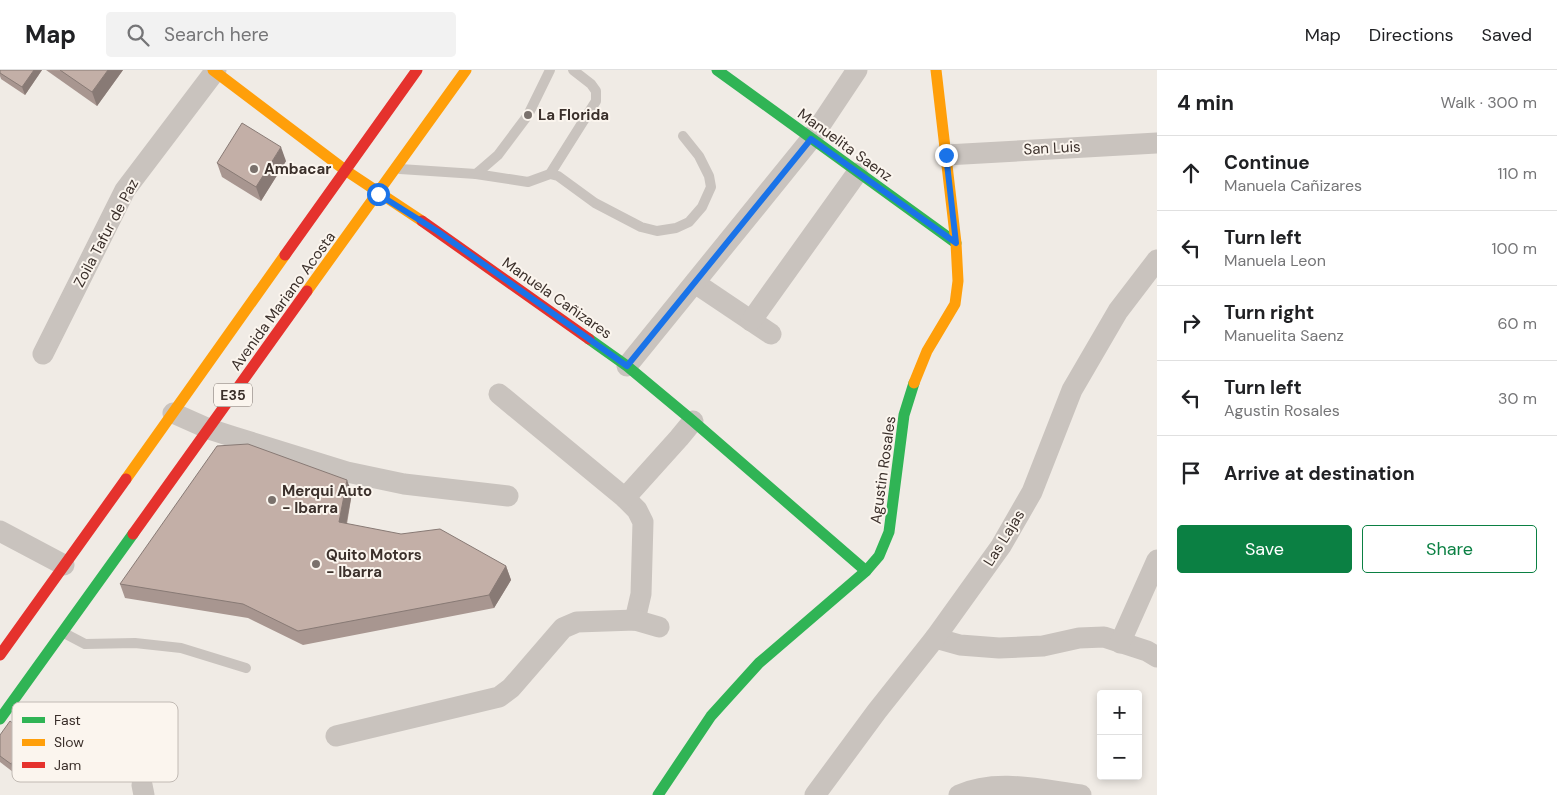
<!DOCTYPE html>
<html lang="en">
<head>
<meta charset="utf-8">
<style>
	body { margin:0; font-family:"DM Sans",sans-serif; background:#f2f2f2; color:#202124 }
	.controls { position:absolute; right:15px; bottom:15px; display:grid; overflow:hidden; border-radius:5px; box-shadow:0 2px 8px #0003 }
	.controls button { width:45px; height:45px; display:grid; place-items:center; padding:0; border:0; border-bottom:1px solid #e0e0e0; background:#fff; color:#202124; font:25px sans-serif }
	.stop { position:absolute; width:15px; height:15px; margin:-11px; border:4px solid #1a73e8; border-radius:50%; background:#fff }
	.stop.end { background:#1a73e8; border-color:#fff; box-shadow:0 1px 5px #0008 }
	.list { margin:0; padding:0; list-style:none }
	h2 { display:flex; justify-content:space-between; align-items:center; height:65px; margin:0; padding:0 20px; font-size:21px }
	h2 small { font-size:16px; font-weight:400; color:#757577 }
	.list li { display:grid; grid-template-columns:32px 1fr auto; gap:15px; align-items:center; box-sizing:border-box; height:75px; padding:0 20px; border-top:1px solid #e0e0e0 }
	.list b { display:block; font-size:19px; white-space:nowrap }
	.list p { margin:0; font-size:16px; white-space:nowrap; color:#757577 }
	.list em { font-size:16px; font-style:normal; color:#757577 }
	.actions { display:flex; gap:10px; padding:15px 20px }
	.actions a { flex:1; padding:11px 0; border:1px solid #0b8043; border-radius:5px; text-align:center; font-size:18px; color:#0b8043 }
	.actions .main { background:#0b8043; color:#fff }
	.icon { flex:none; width:28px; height:28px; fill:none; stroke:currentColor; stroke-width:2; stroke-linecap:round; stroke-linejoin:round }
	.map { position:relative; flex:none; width:1157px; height:725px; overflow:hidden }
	header { display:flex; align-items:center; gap:30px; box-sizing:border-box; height:70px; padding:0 25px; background:#fff; border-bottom:1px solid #e0e0e0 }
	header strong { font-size:24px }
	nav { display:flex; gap:28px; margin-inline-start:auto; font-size:18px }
	.search { width:350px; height:45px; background:#f2f2f2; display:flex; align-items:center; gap:12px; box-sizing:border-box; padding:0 18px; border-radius:5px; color:#757577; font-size:19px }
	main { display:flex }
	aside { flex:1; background:#fff }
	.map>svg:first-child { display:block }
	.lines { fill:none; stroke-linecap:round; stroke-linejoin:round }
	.lane { stroke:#c9c3be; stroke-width:10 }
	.street { stroke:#c9c3be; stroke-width:21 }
	.fast { stroke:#30b455; stroke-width:11 }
	.slow { stroke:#ff9f0a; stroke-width:11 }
	.jam { stroke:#e5322d; stroke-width:11 }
	.wall { fill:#a89690 }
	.shaded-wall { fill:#887a75 }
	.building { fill:#c3afa7; stroke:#887a75 }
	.route { stroke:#1a73e8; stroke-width:6 }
	.poi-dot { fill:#7a716c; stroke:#fbf5ee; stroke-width:2 }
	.labels { text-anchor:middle; stroke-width:4; stroke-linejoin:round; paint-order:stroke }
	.shield { fill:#fbf5ee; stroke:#756b66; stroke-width:1 }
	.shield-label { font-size:14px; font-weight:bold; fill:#3b302b }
	.poi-label { font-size:15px; font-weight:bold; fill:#3b302b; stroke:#fbf5ee; text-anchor:start }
	.street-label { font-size:15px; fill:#3b302b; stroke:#fbf5ee }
	.key { fill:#fbf5ee; stroke:#c1bab4; stroke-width:1 }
	.key-label { font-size:14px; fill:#3b302b }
</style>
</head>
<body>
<header>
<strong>Map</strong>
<div class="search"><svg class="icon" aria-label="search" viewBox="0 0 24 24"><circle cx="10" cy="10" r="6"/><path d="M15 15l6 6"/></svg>Search here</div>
<nav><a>Map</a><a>Directions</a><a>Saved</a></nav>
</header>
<main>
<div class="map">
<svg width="1157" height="725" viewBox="0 0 1157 725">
	<rect width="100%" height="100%" fill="#f0ebe5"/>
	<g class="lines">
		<!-- lane -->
		<g class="lane">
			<path d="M400,99L476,104L498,85L528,45L550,0"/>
			<path d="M476,104L528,112L550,104L558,106L595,133L641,157L657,161L676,158L689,152L702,137L711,117L709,106L699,86L683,66"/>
			<path d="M550,104L596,31V21L591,14L573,0"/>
			<path d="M64,563L85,574L135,573L181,578L246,598"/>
		</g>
		<!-- street -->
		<g class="street">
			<path d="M946,85L1157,73"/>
			<path d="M695,213L771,264"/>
			<path d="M751,251L857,103"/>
			<path d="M43,284L125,120L216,0"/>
			<path d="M627,296L811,69L857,0"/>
			<path d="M499,324L625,428L637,440L643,452L641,524L635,550"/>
			<path d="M173,343L209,359L234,367L347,402L404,414L508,426"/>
			<path d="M625,428L679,368L693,351"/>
			<path d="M0,461L64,495"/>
			<path d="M935,568L960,575L999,578L1043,576L1079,568L1104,567L1147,581L1157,587"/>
			<path d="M1120,573L1157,490"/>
			<path d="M336,666L499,627L511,618L563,558L577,552L635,550L659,557"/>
			<path d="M142,715L144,725"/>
			<path d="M815,725L877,641L935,568L1001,476L1032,422L1072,320L1118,241L1157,190"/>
			<path d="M959,725C997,708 1041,720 1081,725"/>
		</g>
		<!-- fast -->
		<g class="fast">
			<path d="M717,0L956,173"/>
			<path d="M589,269L627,296L693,351L866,501"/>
			<path d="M0,649L133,464"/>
			<path d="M658,725L711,646L759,593L866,501L879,486L889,462L904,345L914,313"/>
		</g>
		<!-- slow -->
		<g class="slow">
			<path d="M213,0L345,100L422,151"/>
			<path d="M307,221L466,0"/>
			<path d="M914,313L927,281L955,234L958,211L956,173L936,0"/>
			<path d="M126,409L285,185"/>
		</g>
		<!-- jam -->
		<g class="jam">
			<path d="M422,151L589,269"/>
			<path d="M285,185L417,0"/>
			<path d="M133,464L307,221"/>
			<path d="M0,585L126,409"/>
		</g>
	</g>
	<!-- wall -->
	<g class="wall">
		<path d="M0,0H42L25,25L1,9L0,6Z"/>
		<path d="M46,0H123L97,36Z"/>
		<path d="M286,91L261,131L222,107L217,93Z"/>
		<path d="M352,423L347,454L506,496L511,510L494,538L303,575L248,548L125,528L120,514Z"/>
		<path d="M0,665L32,667L34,674L13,702L0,692Z"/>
	</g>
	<!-- shaded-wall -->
	<g class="shaded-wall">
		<path d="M34,0H42L25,25L22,17Z"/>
		<path d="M108,0H123L97,36L92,22Z"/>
		<path d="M281,77L286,91L261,131L256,117Z"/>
		<path d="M347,410L352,423L344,466L339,452Z"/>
		<path d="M506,496L511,510L494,538L489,525Z"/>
		<path d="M32,667L34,674L13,702L11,694Z"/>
	</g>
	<!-- building -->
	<g class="building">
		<path d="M0,0H34L22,17L0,3Z"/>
		<path d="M60,0H108L92,22Z"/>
		<path d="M242,53L281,77L256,117L217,93Z"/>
		<path d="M248,374L347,410L339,452L401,464L440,459L506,496L489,525L298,561L243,534L120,514L217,376Z"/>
		<path d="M10,651L32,667L11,694L0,686V665Z"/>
	</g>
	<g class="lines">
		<!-- route -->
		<path class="route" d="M378,124L437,161L627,296L811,69L956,173L946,85"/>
	</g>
	<!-- markers -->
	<g class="poi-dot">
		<circle cx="528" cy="45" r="5"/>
		<circle cx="254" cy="99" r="5"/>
		<circle cx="272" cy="430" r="5"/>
		<circle cx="316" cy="494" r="5"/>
	</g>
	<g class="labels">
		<!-- shield labels -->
		<rect class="shield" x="214" y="313.5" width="38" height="23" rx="4"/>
		<g class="shield-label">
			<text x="233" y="330">E35</text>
		</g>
		<!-- poi labels -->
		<g class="poi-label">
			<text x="538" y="50">La Florida</text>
			<text x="264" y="104">Ambacar</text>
			<text x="282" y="426">Merqui Auto<tspan x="282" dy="17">- Ibarra</tspan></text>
			<text x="326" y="490">Quito Motors<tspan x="326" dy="17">- Ibarra</tspan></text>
		</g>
		<!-- street labels -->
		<g class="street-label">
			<text transform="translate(845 75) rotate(36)" y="5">Manuelita Saenz</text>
			<text transform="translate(1052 78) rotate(-3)" y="5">San Luis</text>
			<text transform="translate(106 163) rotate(-62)" y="5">Zoila Tafur de Paz</text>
			<text transform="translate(557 228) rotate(35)" y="5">Manuela Cañizares</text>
			<text transform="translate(283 231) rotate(-54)" y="5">Avenida Mariano Acosta</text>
			<text transform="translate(883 400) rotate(-82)" y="5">Agustin Rosales</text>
			<text transform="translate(1004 468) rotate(-58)" y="5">Las Lajas</text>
		</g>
	</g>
	<!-- legend -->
	<rect x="12" y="632" width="166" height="80" rx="8" class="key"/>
	<rect x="22" y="647" width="23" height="6" fill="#30b455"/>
	<rect x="22" y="669" width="23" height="7" fill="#ff9f0a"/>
	<rect x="22" y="692" width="23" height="6" fill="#e5322d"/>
	<g class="key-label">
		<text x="54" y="655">Fast</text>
		<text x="54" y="677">Slow</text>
		<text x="54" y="700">Jam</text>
	</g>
</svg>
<div class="controls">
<button>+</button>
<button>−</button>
</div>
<div class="stop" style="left:378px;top:124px"></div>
<div class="stop end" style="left:946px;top:85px"></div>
</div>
<aside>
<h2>4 min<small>Walk · 300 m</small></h2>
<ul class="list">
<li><svg class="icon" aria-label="ahead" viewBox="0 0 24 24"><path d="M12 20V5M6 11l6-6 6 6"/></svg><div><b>Continue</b><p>Manuela Cañizares</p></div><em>110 m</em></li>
<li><svg class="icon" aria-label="left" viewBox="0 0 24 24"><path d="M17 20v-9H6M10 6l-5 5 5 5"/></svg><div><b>Turn left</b><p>Manuela Leon</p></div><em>100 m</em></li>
<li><svg class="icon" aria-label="right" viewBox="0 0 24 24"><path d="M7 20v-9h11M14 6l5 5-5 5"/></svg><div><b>Turn right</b><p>Manuelita Saenz</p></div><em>60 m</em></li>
<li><svg class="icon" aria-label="left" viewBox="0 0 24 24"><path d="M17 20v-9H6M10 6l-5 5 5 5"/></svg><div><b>Turn left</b><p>Agustin Rosales</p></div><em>30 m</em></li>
<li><svg class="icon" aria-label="arrive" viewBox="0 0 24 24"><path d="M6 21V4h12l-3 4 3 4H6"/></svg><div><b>Arrive at destination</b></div></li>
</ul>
<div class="actions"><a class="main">Save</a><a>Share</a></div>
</aside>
</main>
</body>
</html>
